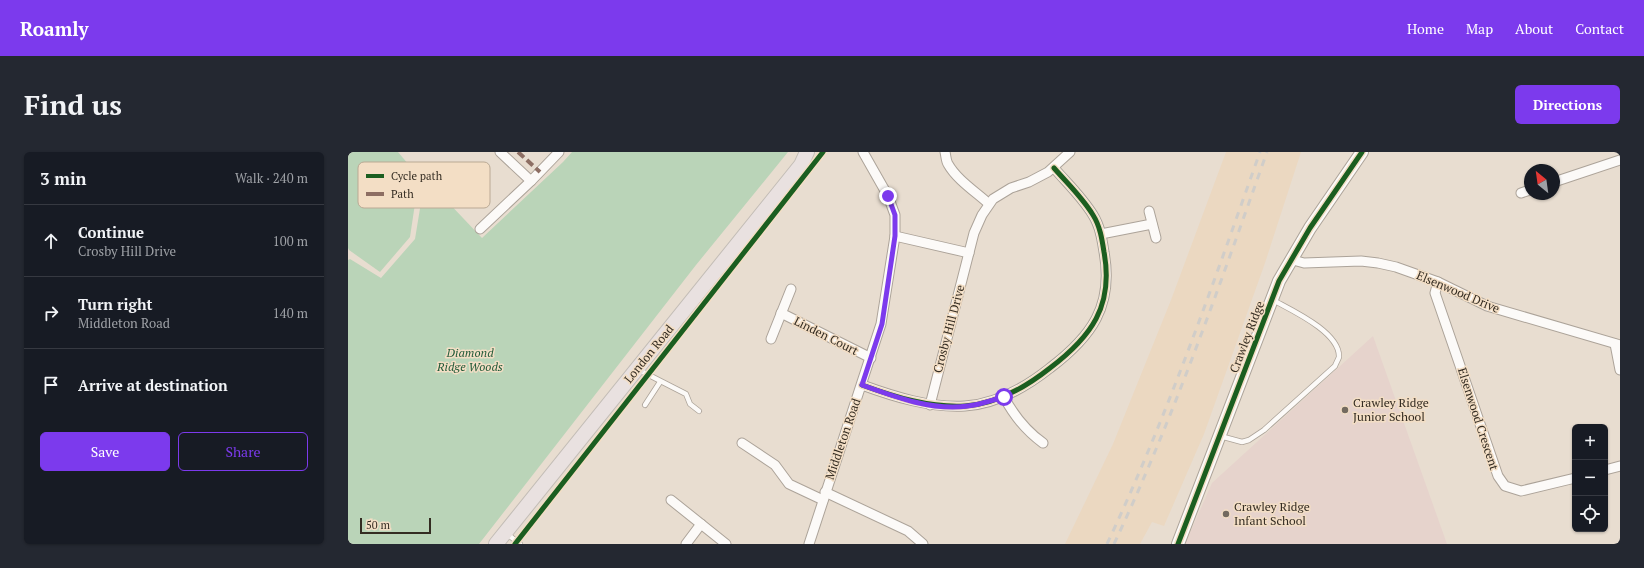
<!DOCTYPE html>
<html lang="en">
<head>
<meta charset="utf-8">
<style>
	body { margin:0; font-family:"PT Serif",serif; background:#242831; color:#f1f3f6 }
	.controls { position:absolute; right:12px; bottom:12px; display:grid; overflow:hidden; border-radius:6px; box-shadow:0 1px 3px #0004 }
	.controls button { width:36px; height:36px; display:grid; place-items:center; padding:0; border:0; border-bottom:1px solid #363941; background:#171b24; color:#f1f3f6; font:20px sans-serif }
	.compass { position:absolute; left:1176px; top:12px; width:36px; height:36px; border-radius:50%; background:#171b24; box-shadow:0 1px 3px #0004; rotate:331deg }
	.scale { position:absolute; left:12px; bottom:10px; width:71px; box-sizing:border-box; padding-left:4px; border:2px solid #342c22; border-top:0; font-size:11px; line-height:14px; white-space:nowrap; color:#342c22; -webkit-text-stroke:3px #f3dec5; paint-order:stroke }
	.stop { position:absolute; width:12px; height:12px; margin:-9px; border:3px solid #7c3aed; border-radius:50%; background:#fff }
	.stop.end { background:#7c3aed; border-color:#fff; box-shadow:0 1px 4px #0008 }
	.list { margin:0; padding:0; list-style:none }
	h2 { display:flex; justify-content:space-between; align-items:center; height:52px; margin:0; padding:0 16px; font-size:17px }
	h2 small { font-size:13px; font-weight:400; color:#9ea1a6 }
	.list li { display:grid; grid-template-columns:26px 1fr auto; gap:12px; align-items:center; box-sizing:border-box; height:72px; padding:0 16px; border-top:1px solid #363941 }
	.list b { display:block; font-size:15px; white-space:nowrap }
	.list p { margin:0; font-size:13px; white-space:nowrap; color:#9ea1a6 }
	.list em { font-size:13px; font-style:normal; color:#9ea1a6 }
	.actions { display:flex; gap:8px; padding:12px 16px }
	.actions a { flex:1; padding:9px 0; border:1px solid #7c3aed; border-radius:6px; text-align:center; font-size:14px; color:#7c3aed }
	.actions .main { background:#7c3aed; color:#fff }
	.icon { flex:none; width:22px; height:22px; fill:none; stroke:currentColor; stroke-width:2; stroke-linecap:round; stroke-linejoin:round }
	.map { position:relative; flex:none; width:1272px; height:392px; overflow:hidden; border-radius:6px }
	header { display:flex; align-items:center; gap:24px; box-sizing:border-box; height:56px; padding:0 20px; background:#7c3aed; color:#fff }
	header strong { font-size:19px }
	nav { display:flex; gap:22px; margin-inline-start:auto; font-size:14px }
	.intro { display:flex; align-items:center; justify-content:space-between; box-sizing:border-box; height:96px; padding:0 24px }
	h1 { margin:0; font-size:28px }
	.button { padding:10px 18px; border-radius:6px; background:#7c3aed; color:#fff; font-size:14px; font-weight:700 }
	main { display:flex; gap:24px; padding:0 24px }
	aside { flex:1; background:#171b24; border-radius:6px; box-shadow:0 1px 3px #0004 }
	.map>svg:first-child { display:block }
	.built { fill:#ebd8c1 }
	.education { fill:#e6d3cc }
	.green { fill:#bad4b8 }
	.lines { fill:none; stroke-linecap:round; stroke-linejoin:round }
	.lane-casing { stroke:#aca399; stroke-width:6 }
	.street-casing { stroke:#aca399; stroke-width:11 }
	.secondary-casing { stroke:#aca399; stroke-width:14 }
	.primary-casing { stroke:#c3bdb6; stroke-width:16 }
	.lane { stroke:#fcfaf8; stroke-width:4.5 }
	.street { stroke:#fcfaf8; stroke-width:9 }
	.secondary { stroke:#fcfaf8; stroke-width:12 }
	.primary { stroke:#e9e1e0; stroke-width:14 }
	.rail { stroke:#d0cdc9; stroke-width:3; stroke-dasharray:7 7; stroke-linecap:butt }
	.quiet { stroke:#8d6e63; stroke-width:4; stroke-dasharray:8 4; stroke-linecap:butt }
	.cycleway-casing { stroke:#f3dec5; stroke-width:8 }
	.cycleway { stroke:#1b5e20; stroke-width:5 }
	.route { stroke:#7c3aed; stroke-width:5 }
	.poi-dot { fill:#736a5f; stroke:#f3dec5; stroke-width:1.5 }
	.labels { text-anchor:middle; stroke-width:3; stroke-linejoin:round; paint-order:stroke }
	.street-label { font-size:12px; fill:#342c22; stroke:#f3dec5 }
	.park-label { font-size:12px; font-style:italic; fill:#215a38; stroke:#f3dec5 }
	.poi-label { font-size:12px; fill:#342c22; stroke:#f3dec5; text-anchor:start }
	.key { fill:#f3dec5; stroke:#baa994; stroke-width:1 }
	.key-label { font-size:11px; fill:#342c22 }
</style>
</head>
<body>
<header>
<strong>Roamly</strong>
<nav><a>Home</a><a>Map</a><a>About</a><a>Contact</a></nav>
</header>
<div class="intro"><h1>Find us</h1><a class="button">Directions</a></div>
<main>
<aside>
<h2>3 min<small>Walk · 240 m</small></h2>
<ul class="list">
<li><svg class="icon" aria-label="ahead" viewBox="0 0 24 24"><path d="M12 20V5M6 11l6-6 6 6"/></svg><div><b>Continue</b><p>Crosby Hill Drive</p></div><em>100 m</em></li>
<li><svg class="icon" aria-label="right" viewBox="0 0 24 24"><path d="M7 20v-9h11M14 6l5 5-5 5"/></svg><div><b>Turn right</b><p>Middleton Road</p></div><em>140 m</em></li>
<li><svg class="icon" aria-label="arrive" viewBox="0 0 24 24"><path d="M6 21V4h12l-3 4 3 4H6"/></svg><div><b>Arrive at destination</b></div></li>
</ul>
<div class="actions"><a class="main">Save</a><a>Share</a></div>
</aside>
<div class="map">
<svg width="1272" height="392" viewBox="0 0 1272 392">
	<rect width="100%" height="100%" fill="#e8ddd0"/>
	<!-- built -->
	<path class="built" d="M878,0H953L917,111L856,282L816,374L804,370L792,392H717L765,292L823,148Z"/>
	<!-- education -->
	<path class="education" d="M1025,184L1099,392H837L864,331Z"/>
	<!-- green -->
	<g class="green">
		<path d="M0,0H50L71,25L62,85L32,120L1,98L0,96Z"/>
		<path d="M224,0H440L348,113L131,392H0V108L2,107L33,126L67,87L77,26L134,86L215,10Z"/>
	</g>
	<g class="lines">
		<defs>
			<g id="lane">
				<path d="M291,218L338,242L342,252L351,259"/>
				<path d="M297,253L312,230"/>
				<path d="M872,284L894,290L901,288L916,278L987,214C988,211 990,208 991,205C992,180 943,158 925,148"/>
				<path d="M158,381L172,392"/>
			</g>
			<g id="street">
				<path d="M152,0L183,29"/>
				<path d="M597,0C598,4 598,9 600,12C609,28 628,40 641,52"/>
				<path d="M1206,30L1272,8"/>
				<path d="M1173,41L1182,38"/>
				<path d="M801,59L808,86"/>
				<path d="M132,77L183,29L211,0"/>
				<path d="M753,82L804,72"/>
				<path d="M547,84L621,101"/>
				<path d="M945,108L956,111L1013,109L1030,111L1048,115L1090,130L1139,154L1272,193"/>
				<path d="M1090,130L1087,141L1150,324L1157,334L1173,339L1227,326"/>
				<path d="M433,161L523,206"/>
				<path d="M423,187L443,137"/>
				<path d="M1267,192L1272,218"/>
				<path d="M514,233C547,245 582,256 617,254C648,252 678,235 702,216C743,185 766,154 756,100C754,87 752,74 745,63C734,45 719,31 706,16"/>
				<path d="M656,245C666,264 677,278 695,291"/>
				<path d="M582,253L626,81L634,63L645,47L663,36L681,30L700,20L722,0"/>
				<path d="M394,291L427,313L441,332L475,348"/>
				<path d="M1257,318L1272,314"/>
				<path d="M477,340L560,379L575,392"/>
				<path d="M323,348L378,392"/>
				<path d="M338,392L353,372"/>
				<path d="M461,392L533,172L547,84V63L540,44L515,0"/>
			</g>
			<path id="secondary" d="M830,392L931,129L962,76L1014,0"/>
			<path id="primary" d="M148,392L453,13L459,0"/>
		</defs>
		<!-- lane casing -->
		<use href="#lane" class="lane-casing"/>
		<!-- street casing -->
		<use href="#street" class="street-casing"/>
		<!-- secondary casing -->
		<use href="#secondary" class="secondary-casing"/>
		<!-- primary casing -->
		<use href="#primary" class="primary-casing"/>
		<!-- lane -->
		<use href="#lane" class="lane"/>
		<!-- street -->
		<use href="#street" class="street"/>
		<!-- secondary -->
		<use href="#secondary" class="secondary"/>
		<!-- primary -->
		<use href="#primary" class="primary"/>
		<!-- rail -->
		<g class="rail">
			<path d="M759,392C819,265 865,132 912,0"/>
			<path d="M766,392C826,265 872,132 919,0"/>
		</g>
		<!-- quiet -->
		<path class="quiet" d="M170,0L192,20"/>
		<defs>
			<g id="cycleway">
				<path d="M514,233C547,245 582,256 617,254C648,252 678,235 702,216C743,185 766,154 756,100C754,87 752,74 745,63C734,45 719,31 706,16"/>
				<path d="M167,392L475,0"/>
				<path d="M830,392L931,129L962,76L1014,0"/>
			</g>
		</defs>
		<!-- cycleway casing -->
		<use href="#cycleway" class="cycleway-casing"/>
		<!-- cycleway -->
		<use href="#cycleway" class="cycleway"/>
	</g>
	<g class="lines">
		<!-- route -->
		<path class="route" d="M540,44L547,63V84L534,172L514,233C547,245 584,259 620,254C632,253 644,248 656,245"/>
	</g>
	<!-- markers -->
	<g class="poi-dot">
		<circle cx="997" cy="258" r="4"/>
		<circle cx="878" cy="362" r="4"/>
	</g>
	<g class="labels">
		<!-- street labels -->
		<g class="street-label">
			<text transform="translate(1110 140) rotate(23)" y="4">Elsenwood Drive</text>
			<text transform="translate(601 177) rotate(-75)" y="4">Crosby Hill Drive</text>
			<text transform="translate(478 184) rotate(27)" y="4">Linden Court</text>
			<text transform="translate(899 185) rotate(-69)" y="4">Crawley Ridge</text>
			<text transform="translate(301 202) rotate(-51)" y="4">London Road</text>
			<text transform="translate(1130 267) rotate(72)" y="4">Elsenwood Crescent</text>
			<text transform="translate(495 287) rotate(-71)" y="4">Middleton Road</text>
		</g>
		<!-- park labels -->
		<g class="park-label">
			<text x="122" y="205">Diamond<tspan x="122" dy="14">Ridge Woods</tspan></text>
		</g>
		<!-- poi labels -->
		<g class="poi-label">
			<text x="1005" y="255">Crawley Ridge<tspan x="1005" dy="14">Junior School</tspan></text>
			<text x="886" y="359">Crawley Ridge<tspan x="886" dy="14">Infant School</tspan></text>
		</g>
	</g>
	<!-- legend -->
	<rect x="10" y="10" width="132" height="46" rx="6" class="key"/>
	<rect x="18" y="22" width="18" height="4" fill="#1b5e20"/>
	<rect x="18" y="40" width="18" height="4" fill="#8d6e63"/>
	<g class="key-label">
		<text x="43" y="28">Cycle path</text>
		<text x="43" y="46">Path</text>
	</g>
</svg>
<div class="controls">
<button>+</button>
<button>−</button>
<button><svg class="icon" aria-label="locate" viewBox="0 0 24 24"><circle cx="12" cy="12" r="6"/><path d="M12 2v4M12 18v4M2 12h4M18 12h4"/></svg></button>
</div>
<svg class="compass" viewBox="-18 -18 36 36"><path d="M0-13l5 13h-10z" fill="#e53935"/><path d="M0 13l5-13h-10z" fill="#9ea1a6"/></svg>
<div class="scale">50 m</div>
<div class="stop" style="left:656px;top:245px"></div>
<div class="stop end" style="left:540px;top:44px"></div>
</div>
</main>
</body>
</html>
